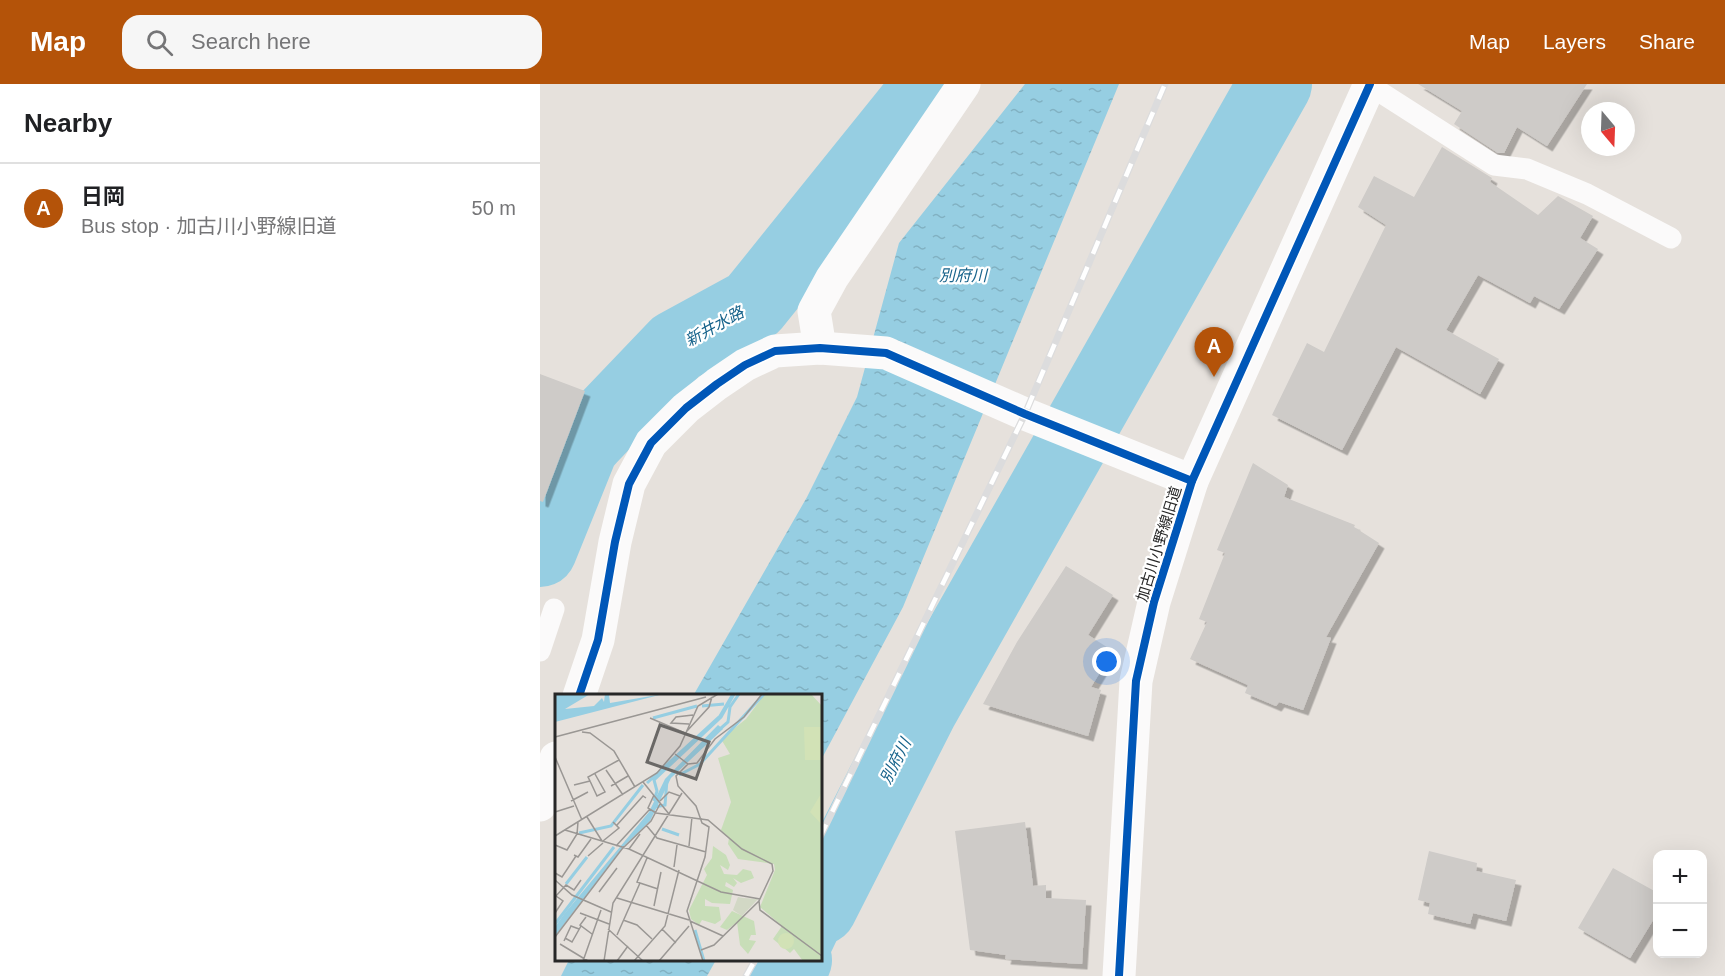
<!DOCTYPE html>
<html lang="en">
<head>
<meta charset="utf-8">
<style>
	body { margin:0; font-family:Arial,"Noto Sans JP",sans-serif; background:#f6f6f6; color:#202124 }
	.controls { position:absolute; right:18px; bottom:18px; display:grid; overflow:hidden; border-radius:12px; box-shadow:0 6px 24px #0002 }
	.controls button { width:54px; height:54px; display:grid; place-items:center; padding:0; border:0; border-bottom:2px solid #e0e0e0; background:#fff; color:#202124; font:30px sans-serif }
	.compass { position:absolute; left:1041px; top:18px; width:54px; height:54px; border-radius:50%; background:#fff; box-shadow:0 6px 24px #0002; rotate:161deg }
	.you { position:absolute; left:567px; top:578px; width:21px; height:21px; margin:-15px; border:4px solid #fff; border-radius:50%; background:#1a73e8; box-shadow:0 0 0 9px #1a73e833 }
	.badge { display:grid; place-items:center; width:39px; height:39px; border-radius:50%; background:#b45309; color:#fff; font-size:20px; font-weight:700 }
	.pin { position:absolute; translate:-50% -50px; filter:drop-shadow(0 2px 3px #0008) }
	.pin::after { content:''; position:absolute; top:32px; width:21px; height:18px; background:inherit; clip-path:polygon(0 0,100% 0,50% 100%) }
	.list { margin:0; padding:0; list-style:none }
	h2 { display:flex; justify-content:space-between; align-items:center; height:78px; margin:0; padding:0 24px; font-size:26px }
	h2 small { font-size:20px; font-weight:400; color:#757577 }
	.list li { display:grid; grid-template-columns:39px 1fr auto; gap:18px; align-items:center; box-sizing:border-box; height:90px; padding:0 24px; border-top:2px solid #e0e0e0 }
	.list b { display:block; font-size:22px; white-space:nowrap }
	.list p { margin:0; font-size:20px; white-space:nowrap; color:#757577 }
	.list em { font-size:20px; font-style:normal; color:#757577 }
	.icon { flex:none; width:33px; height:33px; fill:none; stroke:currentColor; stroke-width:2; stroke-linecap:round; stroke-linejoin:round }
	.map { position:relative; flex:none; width:1185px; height:892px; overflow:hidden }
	header { display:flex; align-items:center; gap:36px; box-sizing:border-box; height:84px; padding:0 30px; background:#b45309; color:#fff }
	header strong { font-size:28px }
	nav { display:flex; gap:33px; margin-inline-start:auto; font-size:21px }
	.search { width:420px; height:54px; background:#f6f6f6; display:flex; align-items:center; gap:15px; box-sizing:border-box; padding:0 21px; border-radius:18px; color:#757577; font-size:22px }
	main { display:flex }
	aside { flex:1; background:#fff }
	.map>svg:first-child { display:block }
	.water { fill:url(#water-ripples) }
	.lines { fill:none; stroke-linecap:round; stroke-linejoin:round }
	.stream { stroke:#96cee2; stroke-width:12 }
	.river { stroke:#96cee2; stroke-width:74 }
	.building { fill:#cecbc8; filter:url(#shadow) }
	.service { stroke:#fbfafa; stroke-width:21 }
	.minor { stroke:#fbfafa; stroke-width:33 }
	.tertiary { stroke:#fbfafa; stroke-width:33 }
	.rail-casing { stroke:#dcdcdd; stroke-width:7 }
	.rail { stroke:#fff; stroke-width:4.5; stroke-dasharray:14; stroke-linecap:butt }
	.cycleway-casing { stroke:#fff; stroke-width:11 }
	.cycleway { stroke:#0057b8; stroke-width:8 }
	.labels { text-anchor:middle; stroke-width:4.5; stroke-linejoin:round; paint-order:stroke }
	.street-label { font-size:15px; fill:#272727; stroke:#fff }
	.water-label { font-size:16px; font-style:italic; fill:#17638b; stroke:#fff }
	.inset-river { fill:none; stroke:#96cee2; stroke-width:3 }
	.inset-road { fill:none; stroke:#9a9794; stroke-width:1.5 }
	.view { fill:#6a6866; fill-opacity:0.15; stroke:#6a6866; stroke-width:3 }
	.inset-edge { fill:none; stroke:#272727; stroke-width:3 }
</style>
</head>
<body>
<header>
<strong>Map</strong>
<div class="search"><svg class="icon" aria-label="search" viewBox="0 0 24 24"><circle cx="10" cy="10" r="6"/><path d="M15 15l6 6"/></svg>Search here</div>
<nav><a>Map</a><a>Layers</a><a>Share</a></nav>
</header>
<main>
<aside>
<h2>Nearby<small></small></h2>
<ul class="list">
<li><span class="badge">A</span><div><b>日岡</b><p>Bus stop · 加古川小野線旧道</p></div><em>50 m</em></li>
</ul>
</aside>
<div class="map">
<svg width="1185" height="892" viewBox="0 0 1185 892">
	<defs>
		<pattern id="water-ripples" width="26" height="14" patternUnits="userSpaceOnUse" patternTransform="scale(1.5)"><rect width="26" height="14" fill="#96cee2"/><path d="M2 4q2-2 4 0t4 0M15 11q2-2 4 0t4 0" fill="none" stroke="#81b1c2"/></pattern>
		<filter id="shadow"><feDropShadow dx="5.5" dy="5.5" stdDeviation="0" flood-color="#0004"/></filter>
	</defs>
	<rect width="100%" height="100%" fill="#e6e1dc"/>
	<!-- water -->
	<g class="water">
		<path d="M485,0H579L363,523L281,676L280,612H153L267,413L317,313L359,159Z"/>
		<path d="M29,876H176L167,892H21Z"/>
	</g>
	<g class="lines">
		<!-- stream -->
		<g class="stream">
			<path d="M280,849L312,783L462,504L749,0"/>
			<path d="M273,892L329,775L450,553L531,416L762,0"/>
		</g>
		<!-- river -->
		<g class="river">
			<path d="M0,466L42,362L50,353L136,263L213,221L391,0"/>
			<path d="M280,824L381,625L735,0"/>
			<path d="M246,892L255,876"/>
		</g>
	</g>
	<!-- building -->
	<g class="building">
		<path d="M878,0H1047L1007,62L977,43L964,69H958L914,40L922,27Z"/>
		<path d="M902,63L952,94L950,98L998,131L1018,112L1053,132L1040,154L1058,165L1019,225L994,212L990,219L938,191L906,246L959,275L940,310L856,263L802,366L732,331L767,259L784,268L846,141L818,123L834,92L874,113Z"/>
		<path d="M0,290L45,307L3,418L0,417Z"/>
		<path d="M713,379L748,401L744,413L815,441L814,443L839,459L786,553L791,554L763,626L739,618L736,622L705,609L708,601L650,575L667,538L659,535L685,469L677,466Z"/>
		<path d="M526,482L573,511L548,551L573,567L551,603L561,606L548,652L443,620L477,558Z"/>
		<path d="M485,738L493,802L506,801V814L546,816L542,880L465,875L466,871L430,866L415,747Z"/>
		<path d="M889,767L937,779L936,787L976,796L966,837L933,829L930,840L888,830L890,819L878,816Z"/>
		<path d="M1073,784L1118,809V828L1090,874L1038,844Z"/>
	</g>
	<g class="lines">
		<!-- service -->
		<g class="service">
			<path d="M829,1L954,81L987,85L1047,110L1131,154"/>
			<path d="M0,567L14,525"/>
		</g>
		<!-- minor -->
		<path class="minor" d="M280,264L274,227L292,194L424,0"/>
		<!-- tertiary -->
		<g class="tertiary">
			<path d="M39,612L58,556L75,458L89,400L111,359L146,324L177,300L205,281L235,267L280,264L346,269L485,330L652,397"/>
			<path d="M0,721L16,674"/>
			<path d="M579,892L596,597L614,518L652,397L830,0"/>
		</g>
		<defs>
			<g id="rail">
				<path d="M280,753L485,330L625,0"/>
				<path d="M206,892L215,876"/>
			</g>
		</defs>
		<!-- rail casing -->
		<use href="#rail" class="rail-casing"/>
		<!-- rail -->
		<use href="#rail" class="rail"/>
		<defs>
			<g id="cycleway">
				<path d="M39,612L58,556L75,458L89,400L111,359L146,324L177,300L205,281L235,267L280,264L346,269L485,330L652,397"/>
				<path d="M579,892L596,597L614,518L652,397L830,0"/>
			</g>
		</defs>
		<!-- cycleway casing -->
		<use href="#cycleway" class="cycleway-casing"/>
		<!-- cycleway -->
		<use href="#cycleway" class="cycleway"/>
	</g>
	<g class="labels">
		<!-- street labels -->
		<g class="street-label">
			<text transform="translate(619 460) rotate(-73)" y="5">加古川小野線旧道</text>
		</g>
		<!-- water labels -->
		<g class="water-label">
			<text x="423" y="197">別府川</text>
			<text transform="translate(174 242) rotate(-29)" y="6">新井水路</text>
			<text transform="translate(355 677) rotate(-63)" y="6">別府川</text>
		</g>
	</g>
	<!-- overview -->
	<g transform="translate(15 610)">
		<rect width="267" height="267" fill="#e6e1dc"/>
		<path d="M158,152L171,161L175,171L173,176L165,171L169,180L182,181L188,175L196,177L199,184L186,189L178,184L182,189L179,193L171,188L170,192L178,196L175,210L157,209L150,205V212L164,213L166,226L160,230L147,226L144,231L136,225L134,216L152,181L149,175L157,164ZM177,217L199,227L201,241H196L194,246L201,247L193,260L185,251L182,228L172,236L165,233Z" fill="#c8deb8"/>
		<path d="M183,203L188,204L203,205L187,222L178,216Z" fill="#d2d8c5"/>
		<path d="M210,0H256L267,12V267H248L239,255L235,259L218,245L227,232L205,213L220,176L219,170L183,165L173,150L174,144L166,136L176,108L163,64L175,60L166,45L191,25Z" fill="#c8deb8"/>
		<path d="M249,33H267V66H250ZM267,98V131L255,118ZM223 247a8 8 0 1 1 16 0a8 8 0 1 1-16 0Z" fill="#d2e2b6"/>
		<path d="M0,0H35L10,15L39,12L47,4L49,8L50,0L54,1L55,9L108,0L0,28ZM163,31L168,35L116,84L95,127L68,153L0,242V233L10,219L94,118L110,85Z" fill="#96cee2"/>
		<path class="inset-river" d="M147,12L169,10M98,24L142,12M165,35L173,28L175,13L184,0M124,81L145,70L209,0M92,89L165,22L178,0M99,107L102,97L99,86L166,23L179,0M100,113L110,111L112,86M107,135L124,141M24,139L56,132L88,91M11,190L32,163M0,230L59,153M140,236L149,267"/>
		<path class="inset-road" d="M95,24L130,39M134,30L116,29L121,23L138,21M132,37L154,13L157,3M27,38L35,39L59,57L80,93M0,43L151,3M120,60L133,70L142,69L160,45L189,23L207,0M0,63L27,126M133,70L121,82L123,92L141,112L147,129L154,133L150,163L132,217L148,267M51,76L68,101M35,87L42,102L50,98L40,80M88,88L114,120M19,91L35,87L33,83L64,66M56,92L73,82M99,101L93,114L101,119L153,126L187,155L217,170L218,177L204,207L205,216L267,262M16,107L33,98M105,107L114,98L125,102M0,118L19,112M32,123L47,147M62,131L88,102L91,104M91,131L102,144L151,158M10,136L74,155L166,198L205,205M0,142L102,79L125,52L143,12L163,0M48,147L64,134L58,128M0,151L12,156L22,140L23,128M61,152L95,115M134,152L137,123M74,155L85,140M19,161L23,163L36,145M33,162L48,149M92,164L82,188L103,195M119,173L122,151M0,179L7,183L21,162M0,186L17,201L56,218M44,198L62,174M0,203L11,191L19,196L26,186M62,204L134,226M99,212L106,178M0,219L8,207L1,202M25,219L54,230M31,223L25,231L37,240M68,226L82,231L97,245M135,227L168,242M53,235L88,267M107,235L121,249M62,241L85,189M0,243L67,155L96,127L105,110M10,244L17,248L26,232M9,247L16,232L24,235M5,250L33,267M146,256L159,251L204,207M28,267L46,216M49,267L58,209L127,99M62,267L73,252M79,267L110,232L124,176M104,267L134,232"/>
		<path class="view" d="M105,31L154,48L141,85L92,68Z"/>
		<rect width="267" height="267" class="inset-edge"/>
	</g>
</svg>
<div class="controls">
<button>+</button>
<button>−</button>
</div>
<svg class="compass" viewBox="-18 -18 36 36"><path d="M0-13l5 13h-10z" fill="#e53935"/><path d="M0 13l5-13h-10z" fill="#757577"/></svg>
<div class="you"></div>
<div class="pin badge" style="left:674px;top:293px">A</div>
</div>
</main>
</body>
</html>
